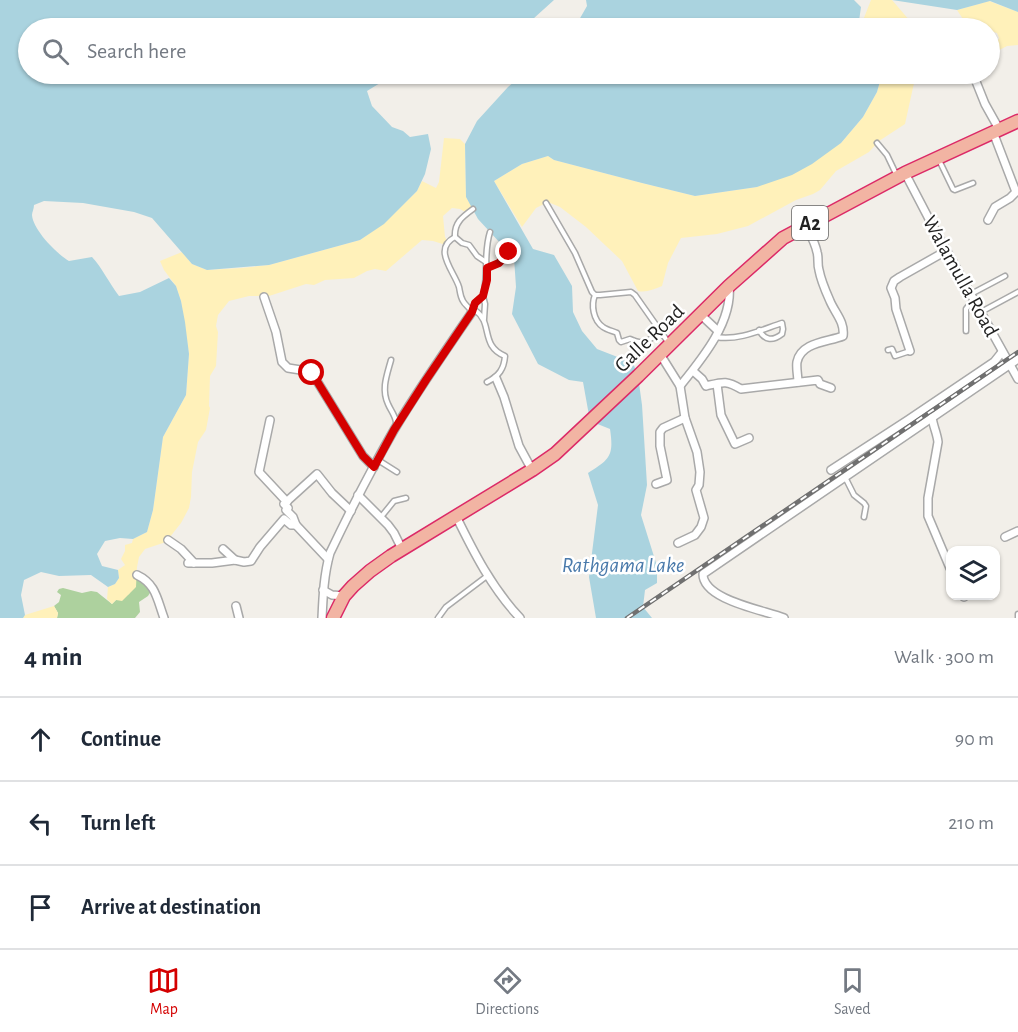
<!DOCTYPE html>
<html lang="en">
<head>
<meta charset="utf-8">
<style>
	body { margin:0; font-family:"Alegreya Sans",sans-serif; background:#f6f6f7; color:#1f2937 }
	.controls { position:absolute; right:18px; bottom:18px; display:grid; overflow:hidden; border-radius:12px; box-shadow:0 2px 4px #0004 }
	.controls button { width:54px; height:54px; display:grid; place-items:center; padding:0; border:0; border-bottom:2px solid #e0e1e3; background:#fff; color:#1f2937; font:30px sans-serif }
	.stop { position:absolute; width:18px; height:18px; margin:-14px; border:4px solid #d40000; border-radius:50%; background:#fff }
	.stop.end { background:#d40000; border-color:#fff; box-shadow:0 2px 6px #0008 }
	.list { margin:0; padding:0; list-style:none }
	h2 { display:flex; justify-content:space-between; align-items:center; height:78px; margin:0; padding:0 24px; font-size:26px }
	h2 small { font-size:20px; font-weight:400; color:#747a83 }
	.list li { display:grid; grid-template-columns:39px 1fr auto; gap:18px; align-items:center; box-sizing:border-box; height:84px; padding:0 24px; border-top:2px solid #e0e1e3 }
	.list b { display:block; font-size:22px; white-space:nowrap }
	.list em { font-size:20px; font-style:normal; color:#747a83 }
	.icon { flex:none; width:33px; height:33px; fill:none; stroke:currentColor; stroke-width:2; stroke-linecap:round; stroke-linejoin:round }
	.map { position:relative; flex:none; width:1018px; height:618px; overflow:hidden }
	.search { position:absolute; background:#fff; box-shadow:0 2px 4px #0004; left:18px; right:18px; top:18px; height:66px; display:flex; align-items:center; gap:15px; box-sizing:border-box; padding:0 21px; border-radius:33px; color:#747a83; font-size:22px }
	.sheet { height:330px; background:#fff }
	nav { display:flex; justify-content:space-around; align-items:center; box-sizing:border-box; height:84px; border-top:2px solid #e0e1e3; background:#fff; font-size:16px; color:#747a83 }
	nav a { display:grid; justify-items:center; gap:3px }
	nav .on { color:#d40000 }
	.map>svg:first-child { display:block }
	.forest { fill:#add19e }
	.sand { fill:#fff1ba }
	.water { fill:#aad3df }
	.lines { fill:none; stroke-linecap:round; stroke-linejoin:round }
	.service-casing { stroke:#a9a9a9; stroke-width:7 }
	.minor-casing { stroke:#a9a9a9; stroke-width:10 }
	.trunk-casing { stroke:#dc2a67; stroke-width:15 }
	.service { stroke:#fff; stroke-width:4 }
	.minor { stroke:#fff; stroke-width:7 }
	.trunk { stroke:#f2b4a3; stroke-width:12 }
	.rail-casing { stroke:#707070; stroke-width:4.5 }
	.rail { stroke:#fff; stroke-width:2; stroke-dasharray:7; stroke-linecap:butt }
	.route { stroke:#d40000; stroke-width:8 }
	.labels { text-anchor:middle; stroke-width:5; stroke-linejoin:round; paint-order:stroke }
	.shield { fill:#fff; stroke:#646464; stroke-width:1.5 }
	.shield-label { font-size:20px; font-weight:bold; fill:#222 }
	.street-label { font-size:21px; fill:#222; stroke:#fff }
	.water-label { font-size:22px; font-style:italic; fill:#4a7aab; stroke:#fff }
</style>
</head>
<body>
<div class="map">
<svg width="1018" height="618" viewBox="0 0 1018 618">
	<rect width="100%" height="100%" fill="#f2efe9"/>
	<!-- forest -->
	<path class="forest" d="M137,577L153,588L148,596L139,602L140,612L135,618H57L58,613L54,606L59,602L61,595L57,592L59,589L63,588L82,593L91,591L97,592L112,604L116,600L129,594Z"/>
	<!-- sand -->
	<g class="sand">
		<path d="M871,0H892L916,28H860Z"/>
		<path d="M989,1L1018,12V45L1007,46L990,55V51L995,46L999,38L997,33L990,31V28H969L957,10Z"/>
		<path d="M882,74H916L905,124L879,141L869,152L836,171L820,190L813,194L796,200L748,226L717,234L681,238L668,263L662,286C654,289 646,293 638,291L622,261L605,245L586,227L560,207L548,202L536,208L522,227L494,181L522,164L548,156L554,160L642,183L695,196L757,187L841,143L863,117L877,92Z"/>
		<path d="M444,138L460,139L465,144L466,197L473,209L467,213L460,209L452,208L443,216L445,237L448,242L446,245L433,241L422,240L386,271L375,269L367,271L354,278L325,280L314,285L306,284L269,296H249L229,301L218,315L216,326L218,332L216,366L210,376L209,406L210,408L206,430L198,442L192,472L191,497L189,508L181,523L166,542L145,549L139,557L137,567L136,587L122,601L116,600L112,604L107,599L108,587L115,584L119,578L118,570L125,565L121,559L125,551V545L132,543L133,539L147,532L153,510L163,437L186,395L189,354L181,301L176,286L164,270L160,261L182,252L192,264L207,270L241,268L269,265L360,240L384,223L417,191L422,181L436,188L439,182Z"/>
		<path d="M54,606L58,613L57,618H23L25,615Z"/>
	</g>
	<!-- water -->
	<g class="water">
		<path d="M0,0H554L523,28H28V74H389L385,80L367,91L372,106L392,127L403,131L410,137L428,134L431,149L425,174L417,191L384,224L360,240L269,265L207,270L192,264L152,218L134,212L83,203L44,201L34,205C34,209 32,212 32,215C33,230 57,254 69,261L92,257C103,269 109,283 119,296L140,292L169,278L176,286L181,301L185,322L189,354L186,395L163,437L153,510L147,532L133,539L120,538L105,541L97,554L102,566L118,570L119,578L115,584L108,587L91,575L59,576L41,572L24,580L21,595L25,615L23,618H0Z"/>
		<path d="M586,0H854L861,7L858,28H572L579,20L587,6Z"/>
		<path d="M892,0H1018V12L990,1L957,10Z"/>
		<path d="M523,74H882L877,92L863,117L841,143L812,164L792,175L757,187L695,196L642,183L554,160L548,156L522,164L494,181L533,249L554,255L572,286L573,312L582,331L597,349L633,363L638,376L642,405L647,485L641,515L657,566V583L645,590L643,607L652,618H596L589,577L598,505L588,473C610,459 614,456 610,429L590,421L583,382L569,380L538,364L512,314L516,287L514,258L478,219L466,197L465,144L477,121L508,87Z"/>
	</g>
	<g class="lines">
		<defs>
			<g id="service">
				<path d="M877,143L887,155L897,176"/>
				<path d="M939,160L953,189L955,190L973,183"/>
				<path d="M546,203L575,253L592,292L595,295H600L631,292L635,295L668,342"/>
				<path d="M473,209C462,217 454,223 455,237L462,243L469,245L477,256L486,262"/>
				<path d="M455,237C432,249 454,271 459,287C460,291 460,296 463,301C465,305 469,307 472,312L476,311C493,323 480,346 505,356C504,369 499,376 487,382"/>
				<path d="M487,268L499,263L509,252"/>
				<path d="M971,294L1005,276"/>
				<path d="M595,295C591,305 593,320 603,327C607,330 613,331 617,333L619,340L621,342L630,339C645,346 648,341 661,331"/>
				<path d="M483,296C489,273 483,254 490,232"/>
				<path d="M472,311L475,303L483,296L485,304L484,319"/>
				<path d="M981,312L1018,292"/>
				<path d="M966,331V309L973,300"/>
				<path d="M716,337C738,341 761,330 782,323L783,329L782,334C773,341 765,341 759,330"/>
				<path d="M888,350L892,349L895,356L910,351"/>
				<path d="M391,360C387,375 381,389 388,404C391,411 395,415 396,422"/>
				<path d="M378,460L397,472"/>
				<path d="M845,477L854,495L864,503L866,506L864,517"/>
				<path d="M381,517L394,501L406,498"/>
				<path d="M1018,614V618"/>
				<path d="M438,618L446,607L487,576"/>
			</g>
			<g id="minor">
				<path d="M973,74L985,104L999,129"/>
				<path d="M905,173L929,219L1018,379"/>
				<path d="M988,220L995,207L1010,198L1016,192L993,132"/>
				<path d="M264,297L276,332L282,362L288,368L307,371L312,373L363,456L374,467"/>
				<path d="M701,315L718,331"/>
				<path d="M910,351L896,309L895,298L891,288L894,281L900,277L946,251"/>
				<path d="M660,354L680,386L685,418L697,452L700,472L699,485L696,490L704,518L701,527L695,535L678,543"/>
				<path d="M693,371L702,379L706,386C723,382 726,380 741,389L818,380L820,384L831,388"/>
				<path d="M496,378L504,397L519,446L532,470"/>
				<path d="M798,382C798,376 796,368 797,362C801,342 828,342 843,336C845,322 835,313 830,301C826,292 821,281 819,270C817,264 819,258 817,252C815,242 810,234 806,226"/>
				<path d="M717,384L721,415L735,444L749,438"/>
				<path d="M680,386C701,360 733,322 729,286"/>
				<path d="M932,417C933,426 937,433 938,442L928,498V516L950,568"/>
				<path d="M270,420L259,472L287,502"/>
				<path d="M831,470L908,420L994,362L1002,352"/>
				<path d="M656,484L667,480L660,446V432L663,428L685,418"/>
				<path d="M358,495L388,525L394,533L402,549"/>
				<path d="M456,516C474,553 492,588 520,618"/>
				<path d="M1005,537L1018,531"/>
				<path d="M168,540L181,549L194,563"/>
				<path d="M223,549L235,560"/>
				<path d="M328,559L296,525L293,517L286,510L288,508L284,504L317,474L332,493L351,511"/>
				<path d="M188,563H212L235,560L244,562L251,561L260,547L284,519L291,525H296"/>
				<path d="M137,575C156,584 157,599 164,618"/>
				<path d="M323,590L332,595L344,596"/>
				<path d="M964,596V597"/>
				<path d="M236,606L239,618"/>
				<path d="M322,618C323,596 324,574 330,553C350,511 371,470 394,430C418,390 445,351 472,312"/>
				<path d="M784,618C764,610 703,600 703,574L1018,359"/>
			</g>
			<path id="trunk" d="M333,618L344,596L353,586L370,571L391,556L532,470L555,454L638,376L729,286L783,238L905,173L1018,121"/>
		</defs>
		<!-- service casing -->
		<use href="#service" class="service-casing"/>
		<!-- minor casing -->
		<use href="#minor" class="minor-casing"/>
		<!-- trunk casing -->
		<use href="#trunk" class="trunk-casing"/>
		<!-- service -->
		<use href="#service" class="service"/>
		<!-- minor -->
		<use href="#minor" class="minor"/>
		<!-- trunk -->
		<use href="#trunk" class="trunk"/>
		<defs>
			<path id="rail" d="M627,618L1018,352"/>
		</defs>
		<!-- rail casing -->
		<use href="#rail" class="rail-casing"/>
		<!-- rail -->
		<use href="#rail" class="rail"/>
	</g>
	<g class="lines">
		<!-- route -->
		<path class="route" d="M312,373L363,456L374,467L394,430L426,380L472,312L475,303L483,296L487,280V268L499,263L509,252"/>
	</g>
	<g class="labels">
		<!-- shield labels -->
		<rect class="shield" x="792" y="206" width="36" height="34" rx="4.5"/>
		<g class="shield-label">
			<text x="810" y="230">A2</text>
		</g>
		<!-- street labels -->
		<g class="street-label">
			<text transform="translate(961 276) rotate(61)" y="7">Walamulla Road</text>
			<text transform="translate(649 338) rotate(-44)" y="7">Galle Road</text>
		</g>
		<!-- water labels -->
		<g class="water-label">
			<text x="623" y="572">Rathgama Lake</text>
		</g>
	</g>
</svg>
<div class="controls">
<button><svg class="icon" aria-label="layers" viewBox="0 0 24 24"><path d="M12 4l9 5-9 5-9-5zM3 14l9 5 9-5"/></svg></button>
</div>
<div class="stop" style="left:312px;top:373px"></div>
<div class="stop end" style="left:509px;top:252px"></div>
<div class="search"><svg class="icon" aria-label="search" viewBox="0 0 24 24"><circle cx="10" cy="10" r="6"/><path d="M15 15l6 6"/></svg>Search here</div>
</div>
<section class="sheet">
<h2>4 min<small>Walk · 300 m</small></h2>
<ul class="list">
<li><svg class="icon" aria-label="ahead" viewBox="0 0 24 24"><path d="M12 20V5M6 11l6-6 6 6"/></svg><div><b>Continue</b></div><em>90 m</em></li>
<li><svg class="icon" aria-label="left" viewBox="0 0 24 24"><path d="M17 20v-9H6M10 6l-5 5 5 5"/></svg><div><b>Turn left</b></div><em>210 m</em></li>
<li><svg class="icon" aria-label="arrive" viewBox="0 0 24 24"><path d="M6 21V4h12l-3 4 3 4H6"/></svg><div><b>Arrive at destination</b></div></li>
</ul>
</section>
<nav>
<a class="on"><svg class="icon" aria-label="map" viewBox="0 0 24 24"><path d="M3 6l6-2 6 2 6-2v14l-6 2-6-2-6 2zM9 4v14M15 6v14"/></svg>Map</a>
<a><svg class="icon" aria-label="directions" viewBox="0 0 24 24"><path d="M12 3l9 9-9 9-9-9zM9 14v-3h6M13 9l2 2-2 2"/></svg>Directions</a>
<a><svg class="icon" aria-label="saved" viewBox="0 0 24 24"><path d="M7 4h10v16l-5-4-5 4z"/></svg>Saved</a>
</nav>
</body>
</html>
